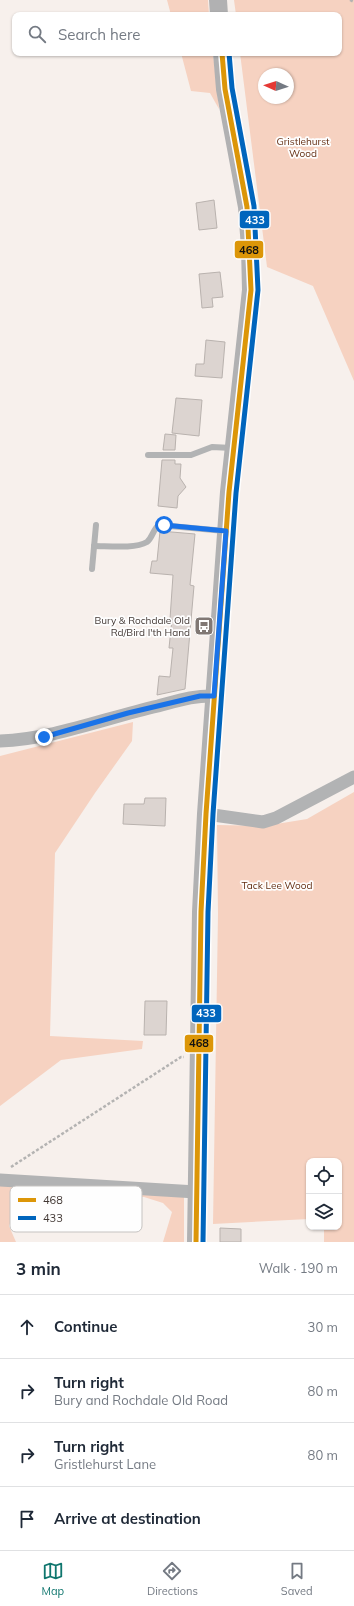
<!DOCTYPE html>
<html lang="en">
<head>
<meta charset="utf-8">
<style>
	body { margin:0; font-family:Mulish,sans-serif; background:#f6f6f7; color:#1f2937 }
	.controls { position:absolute; right:12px; bottom:12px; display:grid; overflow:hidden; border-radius:8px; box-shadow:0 1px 3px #0004 }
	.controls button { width:36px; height:36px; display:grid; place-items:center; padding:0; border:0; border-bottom:1px solid #e0e1e3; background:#fff; color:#1f2937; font:20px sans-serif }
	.compass { position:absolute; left:258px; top:68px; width:36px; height:36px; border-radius:50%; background:#fff; box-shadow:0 1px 3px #0004; rotate:273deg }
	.stop { position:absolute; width:12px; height:12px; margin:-9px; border:3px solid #1a73e8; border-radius:50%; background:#fff }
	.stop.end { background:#1a73e8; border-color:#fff; box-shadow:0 1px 4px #0008 }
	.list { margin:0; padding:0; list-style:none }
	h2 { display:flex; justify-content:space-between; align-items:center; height:52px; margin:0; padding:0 16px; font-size:17px }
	h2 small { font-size:13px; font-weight:400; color:#747a83 }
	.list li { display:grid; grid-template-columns:26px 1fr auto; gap:12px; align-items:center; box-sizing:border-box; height:64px; padding:0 16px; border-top:1px solid #e0e1e3 }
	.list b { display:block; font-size:15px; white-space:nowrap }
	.list p { margin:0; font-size:13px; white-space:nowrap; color:#747a83 }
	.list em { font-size:13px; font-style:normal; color:#747a83 }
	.icon { flex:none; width:22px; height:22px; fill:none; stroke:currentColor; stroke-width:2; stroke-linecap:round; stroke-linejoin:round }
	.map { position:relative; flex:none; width:354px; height:1242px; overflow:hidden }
	.search { position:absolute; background:#fff; box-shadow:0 1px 3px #0004; left:12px; right:12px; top:12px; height:44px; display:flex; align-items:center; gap:10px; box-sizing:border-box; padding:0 14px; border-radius:8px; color:#747a83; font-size:15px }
	.sheet { height:308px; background:#fff }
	nav { display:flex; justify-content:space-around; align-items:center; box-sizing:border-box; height:56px; border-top:1px solid #e0e1e3; background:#fff; font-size:11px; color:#747a83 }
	nav a { display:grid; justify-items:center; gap:2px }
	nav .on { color:#0f766e }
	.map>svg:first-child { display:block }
	.green { fill:#f6d2c1; fill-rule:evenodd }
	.building { fill:#dcd4d0; stroke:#b9b2ae }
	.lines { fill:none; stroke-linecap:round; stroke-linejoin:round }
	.path { stroke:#b4b3b2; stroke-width:2.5; stroke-dasharray:3 2; stroke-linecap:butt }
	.service { stroke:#b2b3b4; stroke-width:6 }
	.minor { stroke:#b2b3b4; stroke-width:13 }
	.secondary { stroke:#b1b1b2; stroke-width:18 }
	.bus-1-casing { stroke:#fefefe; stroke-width:8 }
	.bus-2-casing { stroke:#fefefe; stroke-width:8 }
	.bus-1 { stroke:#dc9608; stroke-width:5 }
	.bus-2 { stroke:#0065bd; stroke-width:5 }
	.route { stroke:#1a73e8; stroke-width:5 }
	.labels { text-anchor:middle; stroke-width:3.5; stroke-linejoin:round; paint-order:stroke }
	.park-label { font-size:10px; fill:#632d11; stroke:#fefefe }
	.poi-label { font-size:10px; fill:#423834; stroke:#fefefe; text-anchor:end }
	.key { fill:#fefefe; stroke:#c6c3c1; stroke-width:1 }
	.key-label { font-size:11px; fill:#423834 }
	.line-badge { stroke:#fefefe; stroke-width:1.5 }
	.badge-label { font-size:11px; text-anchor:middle; font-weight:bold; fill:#fff }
	.pale-badge-label { font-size:11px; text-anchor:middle; font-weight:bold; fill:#111 }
</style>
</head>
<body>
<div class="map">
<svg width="354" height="1242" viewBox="0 0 354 1242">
	<rect width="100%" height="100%" fill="#f7f0ec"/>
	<!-- green -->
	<g class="green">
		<path d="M167,0H208L209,15H171Z"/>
		<path d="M234,0H354V381L313,286L267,267L240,53H339V15H236ZM264,74H288V98H264Z"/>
		<path d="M181,53H213L219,109L210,93L191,91Z"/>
		<path d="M133,722L132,741L95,793L55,853L50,1036L143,1041L142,1049L61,1060L0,1106V756Z"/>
		<path d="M354,792V1242H324V1227H339V1161H309V1219L213,1224L218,914L217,825L264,826L307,819Z"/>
		<path d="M0,1185L184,1197V1242H163L172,1212L163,1203L144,1197H123L86,1209L14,1213L9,1226L16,1242H0Z"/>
	</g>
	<!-- building -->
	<g class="building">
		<path d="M214,200L217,228L199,230L196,203Z"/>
		<path d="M220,272L223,297L212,298L213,307L202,308L199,274Z"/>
		<path d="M206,340L225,342L222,378L195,376L196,364H204Z"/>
		<path d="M176,398L202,400L199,436L172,433Z"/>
		<path d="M165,434L176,435L175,450H163Z"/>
		<path d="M162,460H175V464H181L180,478L186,487L178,496L177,508L158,506Z"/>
		<path d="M160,531L195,534L190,585L194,586L185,689L157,695L159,676L170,677L173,648H169L172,619H170L173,575L150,573L152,561H157Z"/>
		<path d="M145,798H166L165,826L123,824L124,804H144Z"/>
		<path d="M145,1001H167L166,1035H144Z"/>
		<path d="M220,1228L241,1229V1242H220Z"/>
	</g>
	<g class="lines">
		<!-- path -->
		<g class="path">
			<path d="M350,0L354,2"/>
			<path d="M11,1167L181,1057H184"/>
		</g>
		<!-- service -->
		<g class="service">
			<path d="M148,455H191L212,447L232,448"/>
			<path d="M94,546C108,546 135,549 147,542C153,537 153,529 159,525L225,531"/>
			<path d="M92,569L96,525"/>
		</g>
		<!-- minor -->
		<g class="minor">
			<path d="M0,741C54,739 105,718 158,706C177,701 195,695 215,696"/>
			<path d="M206,814L263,822L276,818L354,777"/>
			<path d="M0,1180L196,1192"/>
		</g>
		<!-- secondary -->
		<g class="secondary">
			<path d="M218,0L219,15"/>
			<path d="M196,1242L201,912L206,814L229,492L251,290L250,248L247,207L225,89L222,53"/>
		</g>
		<defs>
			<path id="bus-1" d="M196,1242L201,912L206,814L229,492L251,290L247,207L225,89L222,53"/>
			<path id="bus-2" d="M203,1242L208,912L213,814L236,493L258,290L254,206L232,88L229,53"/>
		</defs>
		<!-- bus-1 casing -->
		<use href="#bus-1" class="bus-1-casing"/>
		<!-- bus-2 casing -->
		<use href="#bus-2" class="bus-2-casing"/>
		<!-- bus-1 -->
		<use href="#bus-1" class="bus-1"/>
		<!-- bus-2 -->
		<use href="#bus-2" class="bus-2"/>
	</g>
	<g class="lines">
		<!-- route -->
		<path class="route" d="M44,737L128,713L200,696H214L226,531L164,525"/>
	</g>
	<!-- icons -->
	<defs>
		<symbol id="bus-square" viewBox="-11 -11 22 22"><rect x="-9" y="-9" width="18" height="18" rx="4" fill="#817874" stroke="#fefefe"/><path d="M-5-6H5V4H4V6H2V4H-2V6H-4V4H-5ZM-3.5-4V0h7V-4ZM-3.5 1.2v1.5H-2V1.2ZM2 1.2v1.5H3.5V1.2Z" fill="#fff"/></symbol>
	</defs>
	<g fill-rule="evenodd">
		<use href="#bus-square" x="193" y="615" width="22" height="22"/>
	</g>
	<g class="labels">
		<!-- park labels -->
		<g class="park-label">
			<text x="303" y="145">Gristlehurst<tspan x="303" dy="12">Wood</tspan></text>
			<text x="277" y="889">Tack Lee Wood</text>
		</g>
		<!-- poi labels -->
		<g class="poi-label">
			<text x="190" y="624">Bury &amp; Rochdale Old<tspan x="190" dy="12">Rd/Bird I'th Hand</tspan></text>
		</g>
	</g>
	<!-- legend -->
	<rect x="10" y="1186" width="132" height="46" rx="6" class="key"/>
	<rect x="18" y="1198" width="18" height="4" fill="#dc9608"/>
	<rect x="18" y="1216" width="18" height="4" fill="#0065bd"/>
	<g class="key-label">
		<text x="43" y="1204">468</text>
		<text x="43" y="1222">433</text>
	</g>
	<g class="line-badge">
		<rect x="239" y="210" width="31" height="19" rx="4" fill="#0065bd"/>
		<rect x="234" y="240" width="30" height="19" rx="4" fill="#dc9608"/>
		<rect x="191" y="1004" width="31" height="19" rx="4" fill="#0065bd"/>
		<rect x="184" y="1034" width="30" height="19" rx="4" fill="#dc9608"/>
	</g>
	<g class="badge-label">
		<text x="255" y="224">433</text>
		<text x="206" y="1017">433</text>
	</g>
	<g class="pale-badge-label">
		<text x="249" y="254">468</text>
		<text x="199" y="1047">468</text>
	</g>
</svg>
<div class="controls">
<button><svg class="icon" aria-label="locate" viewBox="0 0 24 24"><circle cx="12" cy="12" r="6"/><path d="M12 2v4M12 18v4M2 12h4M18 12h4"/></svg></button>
<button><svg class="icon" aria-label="layers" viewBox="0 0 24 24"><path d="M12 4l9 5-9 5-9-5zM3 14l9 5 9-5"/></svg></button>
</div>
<svg class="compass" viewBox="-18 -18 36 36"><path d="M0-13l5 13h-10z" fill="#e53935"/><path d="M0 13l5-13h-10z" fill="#747a83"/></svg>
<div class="stop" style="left:164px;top:525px"></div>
<div class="stop end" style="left:44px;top:737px"></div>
<div class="search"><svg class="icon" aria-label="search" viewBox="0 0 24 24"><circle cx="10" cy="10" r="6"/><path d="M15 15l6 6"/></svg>Search here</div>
</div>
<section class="sheet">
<h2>3 min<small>Walk · 190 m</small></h2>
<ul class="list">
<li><svg class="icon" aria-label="ahead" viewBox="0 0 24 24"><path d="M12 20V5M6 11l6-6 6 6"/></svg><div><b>Continue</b></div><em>30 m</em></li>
<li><svg class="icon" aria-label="right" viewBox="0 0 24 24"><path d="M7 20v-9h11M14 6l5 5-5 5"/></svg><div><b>Turn right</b><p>Bury and Rochdale Old Road</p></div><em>80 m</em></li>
<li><svg class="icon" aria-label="right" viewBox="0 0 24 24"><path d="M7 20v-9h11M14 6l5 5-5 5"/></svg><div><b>Turn right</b><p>Gristlehurst Lane</p></div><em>80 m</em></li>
<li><svg class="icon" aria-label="arrive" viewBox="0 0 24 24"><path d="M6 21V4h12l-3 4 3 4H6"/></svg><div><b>Arrive at destination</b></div></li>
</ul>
</section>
<nav>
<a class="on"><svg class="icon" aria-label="map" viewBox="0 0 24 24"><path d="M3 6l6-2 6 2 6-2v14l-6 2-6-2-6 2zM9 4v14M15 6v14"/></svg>Map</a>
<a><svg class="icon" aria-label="directions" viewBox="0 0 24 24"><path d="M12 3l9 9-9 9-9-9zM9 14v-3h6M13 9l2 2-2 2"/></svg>Directions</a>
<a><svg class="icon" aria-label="saved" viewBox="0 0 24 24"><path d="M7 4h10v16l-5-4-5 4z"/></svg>Saved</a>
</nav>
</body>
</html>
